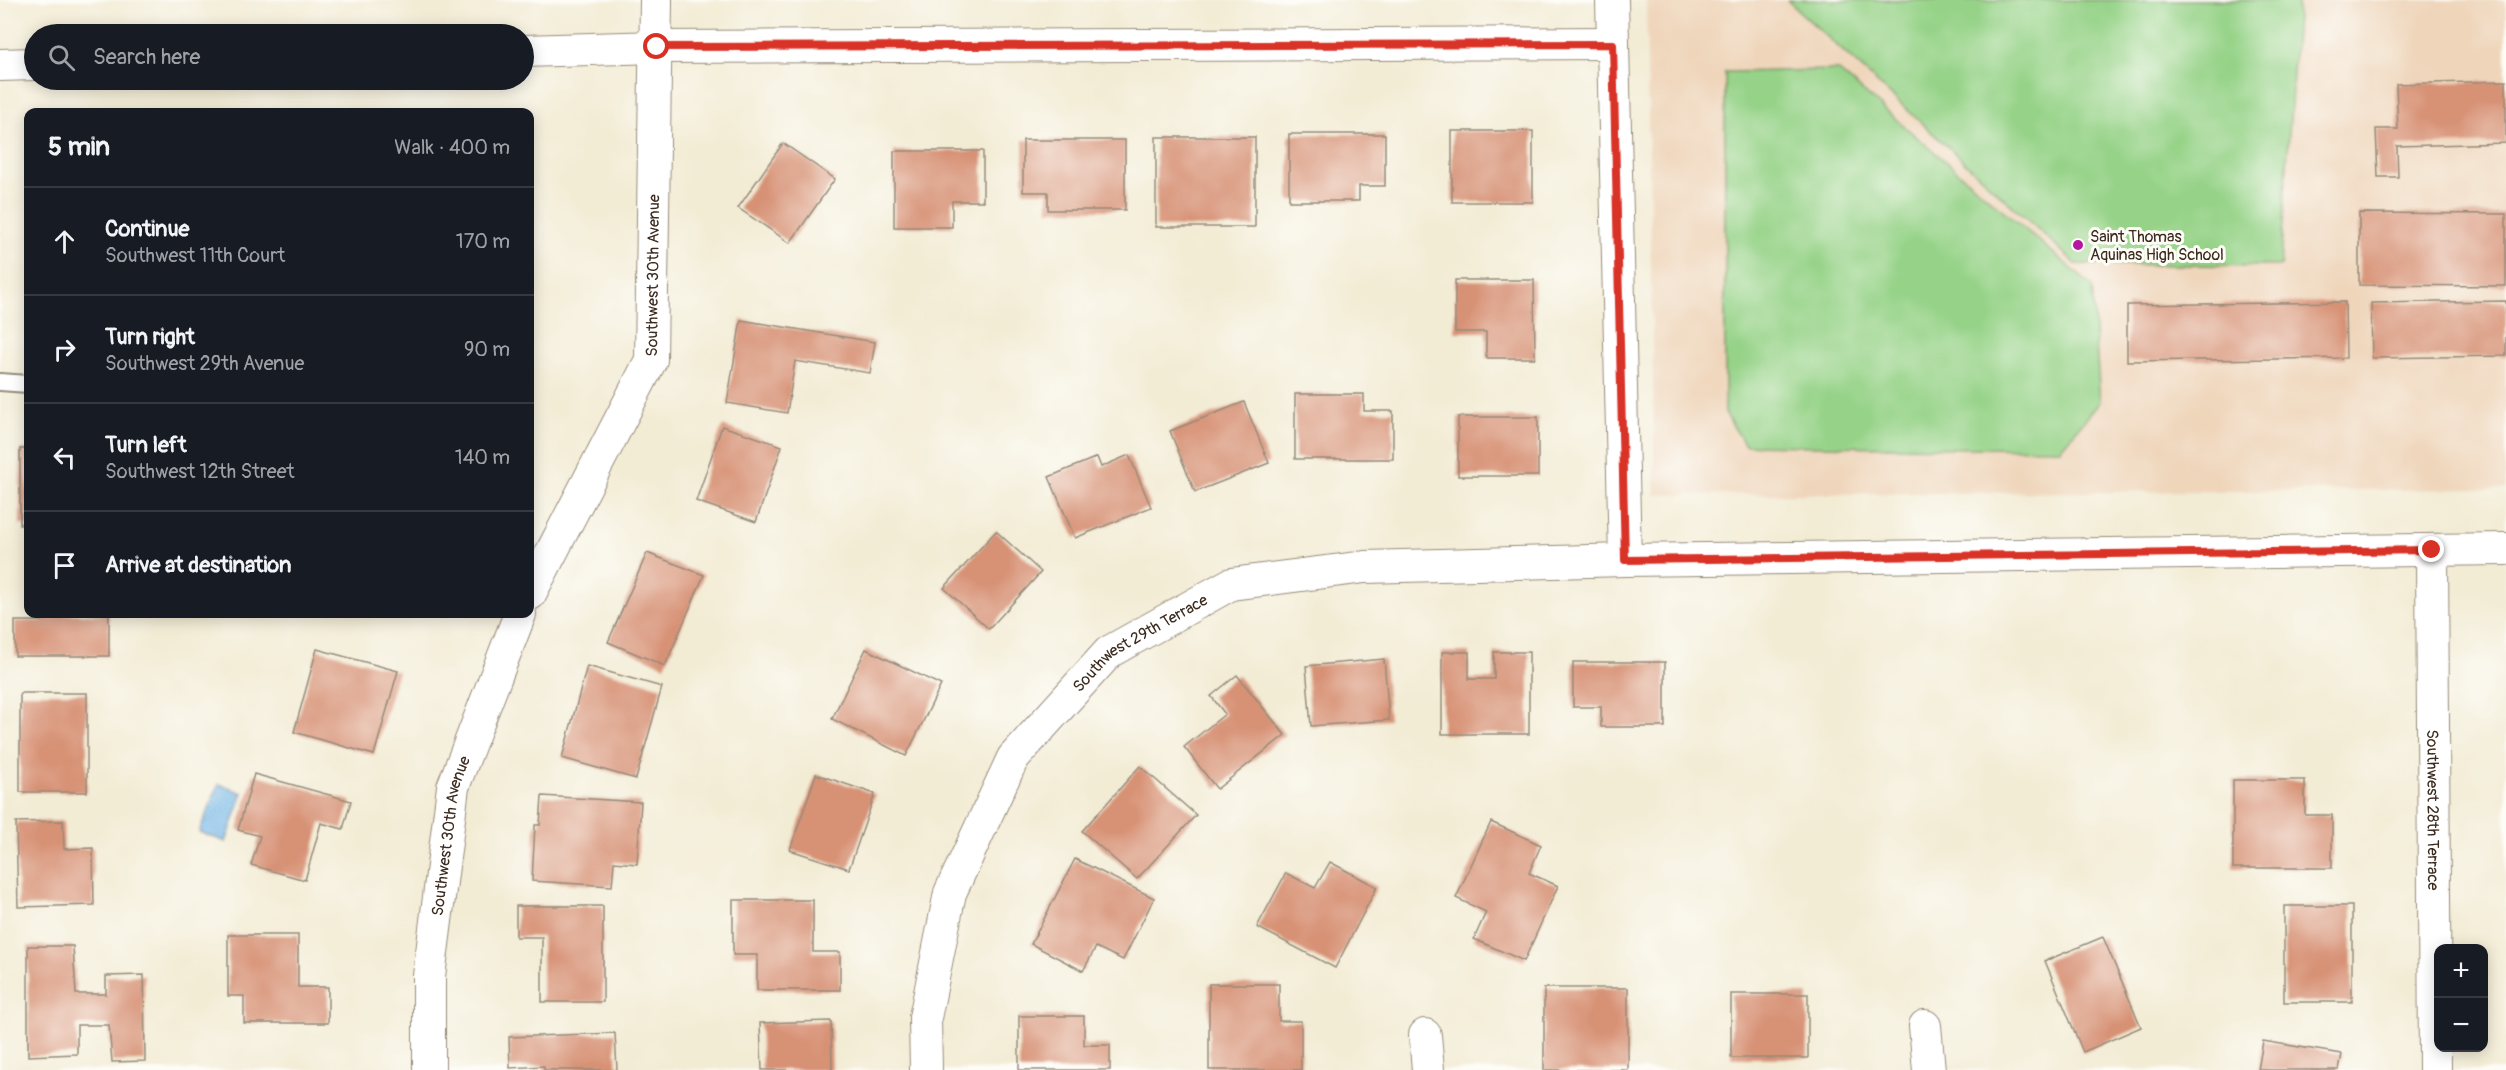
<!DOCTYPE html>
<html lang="en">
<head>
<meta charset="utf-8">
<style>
	body { margin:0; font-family:Pangolin,sans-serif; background:#242831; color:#f1f3f6 }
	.controls { position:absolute; right:18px; bottom:18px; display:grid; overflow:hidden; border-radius:12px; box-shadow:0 3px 15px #0003 }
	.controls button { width:54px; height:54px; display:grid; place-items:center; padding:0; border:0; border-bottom:2px solid #363941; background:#171b24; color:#f1f3f6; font:30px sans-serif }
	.stop { position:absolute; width:18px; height:18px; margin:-14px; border:4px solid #d93025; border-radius:50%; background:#fff }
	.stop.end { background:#d93025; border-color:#fff; box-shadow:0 2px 6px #0008 }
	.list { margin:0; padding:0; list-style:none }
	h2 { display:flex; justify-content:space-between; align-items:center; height:78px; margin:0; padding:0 24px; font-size:26px }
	h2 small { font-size:20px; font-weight:400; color:#9ea1a6 }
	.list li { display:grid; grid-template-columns:39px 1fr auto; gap:18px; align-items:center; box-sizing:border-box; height:108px; padding:0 24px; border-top:2px solid #363941 }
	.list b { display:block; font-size:22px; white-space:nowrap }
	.list p { margin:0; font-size:20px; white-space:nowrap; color:#9ea1a6 }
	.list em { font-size:20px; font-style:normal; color:#9ea1a6 }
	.icon { flex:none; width:33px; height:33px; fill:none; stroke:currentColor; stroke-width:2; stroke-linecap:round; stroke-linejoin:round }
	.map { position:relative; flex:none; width:2506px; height:1070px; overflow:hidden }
	.search { position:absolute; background:#171b24; box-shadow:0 3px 15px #0003; left:24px; top:24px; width:510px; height:66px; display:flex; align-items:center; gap:15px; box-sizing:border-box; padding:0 21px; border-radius:33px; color:#9ea1a6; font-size:22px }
	.panel { position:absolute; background:#171b24; box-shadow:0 3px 15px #0003; left:24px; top:108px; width:510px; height:510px; border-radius:12px }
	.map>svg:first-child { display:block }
	.built { fill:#efd6bb }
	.green { fill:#96d388; stroke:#687e53; stroke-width:1.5 }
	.water { fill:#6fb4e5; stroke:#556f82; stroke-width:1.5 }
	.building { fill:#d79174 }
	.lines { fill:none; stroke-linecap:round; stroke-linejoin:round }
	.service-casing { stroke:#978b7a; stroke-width:20 }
	.minor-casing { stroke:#978b7a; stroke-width:34 }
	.service { stroke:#fff; stroke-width:16 }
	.minor { stroke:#fff; stroke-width:32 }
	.route { stroke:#d93025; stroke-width:8 }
	.poi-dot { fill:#b5179e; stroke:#fdfcf7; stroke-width:2 }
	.labels { text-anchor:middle; stroke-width:6; stroke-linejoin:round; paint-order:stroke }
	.poi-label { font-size:16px; fill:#3b2a1e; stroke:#fdfcf7; text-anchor:start }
	.street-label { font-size:16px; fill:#3b2a1e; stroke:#fdfcf7 }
</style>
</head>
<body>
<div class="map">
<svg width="2506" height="1070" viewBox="0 0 2506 1070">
	<rect width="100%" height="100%" fill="#fdfcf7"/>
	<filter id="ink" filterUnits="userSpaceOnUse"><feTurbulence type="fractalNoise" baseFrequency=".0167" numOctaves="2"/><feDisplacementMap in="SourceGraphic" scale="12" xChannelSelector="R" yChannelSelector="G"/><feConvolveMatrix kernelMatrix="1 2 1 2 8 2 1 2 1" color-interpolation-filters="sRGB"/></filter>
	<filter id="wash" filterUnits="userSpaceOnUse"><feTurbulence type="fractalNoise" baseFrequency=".008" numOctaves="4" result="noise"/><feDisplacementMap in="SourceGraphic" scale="24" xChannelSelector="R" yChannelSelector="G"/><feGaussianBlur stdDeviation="1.35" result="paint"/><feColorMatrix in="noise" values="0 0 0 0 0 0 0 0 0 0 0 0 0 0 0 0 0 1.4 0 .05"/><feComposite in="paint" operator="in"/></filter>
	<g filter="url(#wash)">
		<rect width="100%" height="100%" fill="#f3ecd5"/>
		<!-- built -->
		<path class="built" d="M1646,0H2506V489L1655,495Z"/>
		<!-- green -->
		<g class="green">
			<path d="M1787,0H2298L2280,266L2076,264Z"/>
			<path d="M1838,70L2092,286L2100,402L2060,449L1745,445L1725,413V72Z"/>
		</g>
		<!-- water -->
		<path class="water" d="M219,784L243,793L226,842L199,832Z"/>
		<g id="blocks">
			<!-- building -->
			<g class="building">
				<path d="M2506,81V143L2397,146L2398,177H2378L2376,129H2398L2396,84Z"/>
				<rect x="1452" y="131" width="81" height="71"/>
				<path d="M1289,134H1385V186H1359V201H1289Z"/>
				<rect x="1156" y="137" width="99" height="90"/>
				<path d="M1023,140H1125V210H1048V192H1023Z"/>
				<path d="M783,143L835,179L790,243L738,208Z"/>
				<path d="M894,151H983V201H952V227H894Z"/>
				<path d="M2359,213L2506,214V286L2359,285Z"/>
				<path d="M1455,280H1534L1535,358H1486V332H1455Z"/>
				<path d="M2506,301V356L2372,358L2371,303Z"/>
				<path d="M2345,302L2346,358L2127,361V305Z"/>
				<path d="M741,320L875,342L870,373L795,361L787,413L727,403Z"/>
				<path d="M1295,394H1364V411H1393V459H1295Z"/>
				<path d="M1244,402L1269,463L1195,492L1170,431Z"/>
				<rect x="1458" y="417" width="80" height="59"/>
				<path d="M722,426L782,446L756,522L696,501Z"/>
				<rect x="20" y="449" width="8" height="76"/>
				<path d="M1129,455L1151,507L1075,538L1049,477L1097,457L1101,467Z"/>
				<path d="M996,531L1041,572L989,629L944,588Z"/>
				<path d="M647,553L704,575L665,666L608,642Z"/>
				<path d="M42,614H109V656H15V621H42Z"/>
				<path d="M317,649L398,671L374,755L294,732Z"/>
				<path d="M866,649L941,685L906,756L832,719Z"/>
				<path d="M1442,652H1469V679H1494V652H1529V734H1442Z"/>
				<path d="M1384,659L1389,720L1311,726L1306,666Z"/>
				<path d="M1573,662H1665V727H1601V707H1573Z"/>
				<path d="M587,666L662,687L636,779L562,758Z"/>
				<path d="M1237,675L1285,735L1217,789L1184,747L1225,714L1211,696Z"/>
				<rect x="20" y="693" width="67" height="99"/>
				<path d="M1140,766L1196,815L1137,879L1082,831Z"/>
				<path d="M254,774L351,801L343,829L321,823L305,880L251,865L260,836L238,830Z"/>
				<path d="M816,774L875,794L849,869L790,850Z"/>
				<path d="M2233,780H2305V815H2332V868H2233Z"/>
				<path d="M542,796L641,802L637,864L614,862L612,886L532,881L535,825H540Z"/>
				<path d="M63,821L64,849L93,848L94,905L18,907L16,822Z"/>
				<path d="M1491,822L1541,845L1529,873L1558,886L1524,961L1474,939L1486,912L1456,898Z"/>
				<path d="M1075,859L1154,898L1123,960L1096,947L1083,971L1031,944Z"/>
				<path d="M1330,862L1377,887L1335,968L1257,927L1286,873L1315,888Z"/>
				<path d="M733,900H813V952H840V990H757V955H733Z"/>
				<path d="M516,906H603V1002H542V937H516Z"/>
				<rect x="2284" y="906" width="68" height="96"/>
				<path d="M228,935H298V987H328V1023H244V996H228Z"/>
				<path d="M2103,937L2141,1027L2083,1052L2045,961Z"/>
				<path d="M28,946H73L76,994H106V976L144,975L145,1061L112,1062L109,1025H77V1054L28,1056Z"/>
				<path d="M1209,984H1279V1021H1301V1070H1209Z"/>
				<rect x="1544" y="988" width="84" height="82"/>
				<rect x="1731" y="994" width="77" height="64"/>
				<path d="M1019,1016H1084V1045H1110V1070H1019Z"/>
				<path d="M831,1021L832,1070H762L760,1023Z"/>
				<path d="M615,1033L617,1070H544V1066L510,1068L509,1037Z"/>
				<path d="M2263,1041L2342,1054L2339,1070H2258Z"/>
			</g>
		</g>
	</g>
	<g filter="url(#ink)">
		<use href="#blocks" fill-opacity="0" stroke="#978b7a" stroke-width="1.5"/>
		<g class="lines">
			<defs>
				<path id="service" d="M0,382L28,384"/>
				<g id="minor">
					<path d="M1612,0L1625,560"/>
					<path d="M524,51L657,47L1613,43"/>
					<path d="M0,65L34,64"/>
					<path id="s1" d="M2432,550L2435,1070"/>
					<path id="s2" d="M530,594L651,360L656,0"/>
					<path d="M1925,1026L1929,1070"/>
					<path d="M1425,1035L1428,1070"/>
					<path id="s3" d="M429,1070V976L453,787L520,614"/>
					<path id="s4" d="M926,1070L925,1018L950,893L1013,758L1109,652L1231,584L1365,567L1625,560L2506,549"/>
				</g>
			</defs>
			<!-- service casing -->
			<use href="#service" class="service-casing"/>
			<!-- minor casing -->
			<use href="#minor" class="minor-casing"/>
			<!-- service -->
			<use href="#service" class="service"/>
			<!-- minor -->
			<use href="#minor" class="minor"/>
		</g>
	</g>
	<g class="lines" filter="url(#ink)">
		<!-- route -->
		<path class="route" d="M657,47L1613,44L1625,560L2432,550"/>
	</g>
	<!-- markers -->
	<circle class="poi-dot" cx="2078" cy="245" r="6"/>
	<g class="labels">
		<!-- poi labels -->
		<g class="poi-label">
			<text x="2090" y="242">Saint Thomas<tspan x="2090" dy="18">Aquinas High School</tspan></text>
		</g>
		<!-- street labels -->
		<g class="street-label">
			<text dy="6" stroke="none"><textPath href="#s2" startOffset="348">Southwest 30th Avenue</textPath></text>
			<text dy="6" stroke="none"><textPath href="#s4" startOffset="502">Southwest 29th Terrace</textPath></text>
			<text dy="6" stroke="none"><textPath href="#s1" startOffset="260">Southwest 28th Terrace</textPath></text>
			<text dy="6" stroke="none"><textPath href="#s3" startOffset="236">Southwest 30th Avenue</textPath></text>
		</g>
	</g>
</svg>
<div class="controls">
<button>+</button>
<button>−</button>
</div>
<div class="stop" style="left:657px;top:47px"></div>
<div class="stop end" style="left:2432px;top:550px"></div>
<div class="search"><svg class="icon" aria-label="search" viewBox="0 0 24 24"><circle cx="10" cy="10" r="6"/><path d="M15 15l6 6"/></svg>Search here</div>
<section class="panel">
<h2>5 min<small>Walk · 400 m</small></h2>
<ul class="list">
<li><svg class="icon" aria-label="ahead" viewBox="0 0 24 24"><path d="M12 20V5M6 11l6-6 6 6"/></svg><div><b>Continue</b><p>Southwest 11th Court</p></div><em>170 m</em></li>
<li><svg class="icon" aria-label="right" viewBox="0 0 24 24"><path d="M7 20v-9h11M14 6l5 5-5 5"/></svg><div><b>Turn right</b><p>Southwest 29th Avenue</p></div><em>90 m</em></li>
<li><svg class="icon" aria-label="left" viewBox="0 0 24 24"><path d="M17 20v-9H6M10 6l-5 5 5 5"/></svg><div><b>Turn left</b><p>Southwest 12th Street</p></div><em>140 m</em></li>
<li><svg class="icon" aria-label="arrive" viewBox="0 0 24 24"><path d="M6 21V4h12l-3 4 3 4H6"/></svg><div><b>Arrive at destination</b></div></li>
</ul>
</section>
</div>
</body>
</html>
